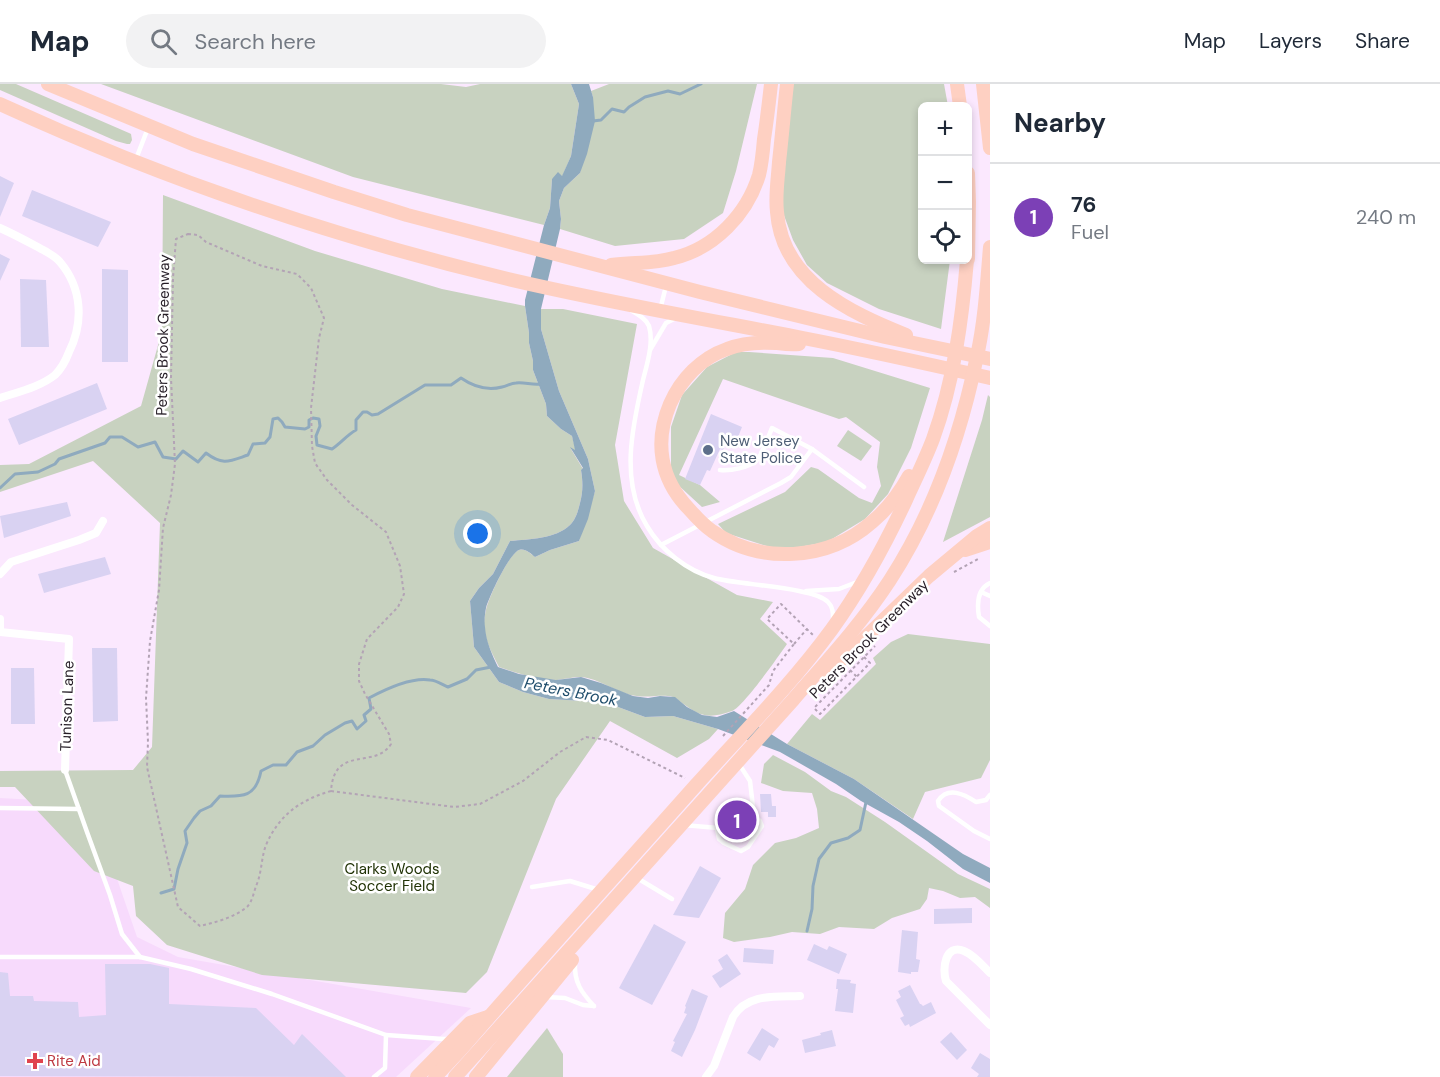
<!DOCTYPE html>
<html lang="en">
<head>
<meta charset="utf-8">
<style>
	body { margin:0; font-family:"DM Sans",sans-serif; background:#f2f2f3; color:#1f2937 }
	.controls { position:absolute; right:18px; top:18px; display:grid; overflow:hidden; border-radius:9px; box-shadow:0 3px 9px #0003 }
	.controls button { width:54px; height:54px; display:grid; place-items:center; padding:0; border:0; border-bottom:2px solid #e0e1e3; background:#fff; color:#1f2937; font:30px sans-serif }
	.you { position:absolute; left:478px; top:450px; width:21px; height:21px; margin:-15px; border:4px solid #fff; border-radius:50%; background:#1a73e8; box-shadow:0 0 0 9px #1a73e833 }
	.badge { display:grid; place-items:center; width:39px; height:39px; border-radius:50%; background:#7c40b6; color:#fff; font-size:20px; font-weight:700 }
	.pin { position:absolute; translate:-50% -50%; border:3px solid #fff; box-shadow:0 2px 6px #0006 }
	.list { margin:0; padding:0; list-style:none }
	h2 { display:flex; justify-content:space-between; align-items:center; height:78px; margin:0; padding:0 24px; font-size:26px }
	h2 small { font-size:20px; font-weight:400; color:#747a83 }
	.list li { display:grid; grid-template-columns:39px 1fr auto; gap:18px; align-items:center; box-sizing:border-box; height:108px; padding:0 24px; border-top:2px solid #e0e1e3 }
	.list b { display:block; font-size:22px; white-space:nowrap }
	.list p { margin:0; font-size:20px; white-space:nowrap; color:#747a83 }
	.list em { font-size:20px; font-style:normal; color:#747a83 }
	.icon { flex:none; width:33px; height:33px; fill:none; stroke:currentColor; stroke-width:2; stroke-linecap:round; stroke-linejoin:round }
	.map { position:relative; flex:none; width:990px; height:993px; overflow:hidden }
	header { display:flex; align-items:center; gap:36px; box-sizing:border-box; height:84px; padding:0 30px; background:#fff; border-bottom:2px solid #e0e1e3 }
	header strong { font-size:28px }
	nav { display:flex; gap:33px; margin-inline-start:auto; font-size:21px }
	.search { width:420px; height:54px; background:#f2f2f3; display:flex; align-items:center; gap:15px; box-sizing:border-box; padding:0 21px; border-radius:33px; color:#747a83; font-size:22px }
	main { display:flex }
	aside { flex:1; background:#fff }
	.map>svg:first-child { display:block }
	.built { fill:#f7dafc }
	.green { fill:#c8d2c0 }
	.water { fill:#8faabe }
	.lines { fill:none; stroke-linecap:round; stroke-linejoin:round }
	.stream { stroke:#8faabe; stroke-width:3 }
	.building { fill:#d9d2f2 }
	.path { stroke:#b3a3b5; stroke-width:2; stroke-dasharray:3 3; stroke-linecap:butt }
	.service { stroke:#fff; stroke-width:4.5 }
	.minor { stroke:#fff; stroke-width:8 }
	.trunk { stroke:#fed0c2; stroke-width:14 }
	.service-dot { fill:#5c6f8a; stroke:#fff; stroke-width:2 }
	.health-dot { fill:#e0444e; stroke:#fff; stroke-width:2 }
	.labels { text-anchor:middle; stroke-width:5; stroke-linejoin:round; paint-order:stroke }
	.street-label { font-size:15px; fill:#241c25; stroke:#fff }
	.service-label { font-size:15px; fill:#4e5e75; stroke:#fff; text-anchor:start }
	.park-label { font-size:15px; fill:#213306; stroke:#fff }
	.health-label { font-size:15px; fill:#be3a42; stroke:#fff; text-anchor:start }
	.water-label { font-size:16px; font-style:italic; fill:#204e6c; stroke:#fff }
</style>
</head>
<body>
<header>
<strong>Map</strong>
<div class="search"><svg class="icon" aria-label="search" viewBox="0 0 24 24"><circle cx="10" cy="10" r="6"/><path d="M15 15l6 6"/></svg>Search here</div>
<nav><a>Map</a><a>Layers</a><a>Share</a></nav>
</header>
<main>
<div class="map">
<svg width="990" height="993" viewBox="0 0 990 993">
	<rect width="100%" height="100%" fill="#fbe8fe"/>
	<!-- built -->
	<path class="built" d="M0,714L91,719L137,853L178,873L471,924L396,993H0Z"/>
	<!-- green -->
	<g class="green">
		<path d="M0,0H16L129,49L131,50L132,56L130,60H127L116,57L0,6Z"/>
		<path d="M101,0H441L466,3L480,0H571L579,20L571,72L562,93L552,95L550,124L544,141L353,93Z"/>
		<path d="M609,0H757L736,87L723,129L684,155L615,162L560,145L561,135L559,117L564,104L580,89L593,13L591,7Z"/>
		<path d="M793,0H944L948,22H922V176H950L941,245L879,225L827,199L807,181L793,156L781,123Z"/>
		<path d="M163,111L315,167L442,205L525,222L529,249V259L533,277V286L546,320L547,332L561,345L572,352L576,367L571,365L583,385L581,386C583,398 583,408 580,419C578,427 576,435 570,441C555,455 530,455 510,457L493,490L479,504L470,517L474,563L499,598L523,608L549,615L584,617L610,620L645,633L673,632L718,645L709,655L677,674L610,637L556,715L487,888L466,909L262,891L167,861L136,832L133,802L94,787L15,703H0V687L133,686L152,663L160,439L93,377L0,408V381L29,380L141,322L162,247Z"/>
		<path d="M541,225H563L637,240L615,361L624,417L653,464L737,511L773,518L760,535L787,560C778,573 743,623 732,627C712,634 702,634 685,621C681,619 677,614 673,613C662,610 649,614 637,612C617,610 600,594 580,593C573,593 565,595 557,596C539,596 516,589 499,583C492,569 484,555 484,540C484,535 485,530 486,526C488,515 509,469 519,466C525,464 531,470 535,473L550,466L579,457L595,407L588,375L559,307L541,245Z"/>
		<path d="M736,268H749L833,274L930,304L911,364L888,410L865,435L827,458L799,463L773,464L726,449L718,440L785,408L811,383L818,385L859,414L872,419L881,402L877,383L880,358L846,333L839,335L723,295L679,391L700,401L720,418L702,423L677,400L671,387V343L682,311L707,283Z"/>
		<path d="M988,311L990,313V433L943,458L982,336Z"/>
		<path d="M848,346L872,362L861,377L837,362Z"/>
		<path d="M908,550L990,560V676L981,694L925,708L913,735L854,695L787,660L812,630L820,636L876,580L873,574L891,558Z"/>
		<path d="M773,671L805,688L831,707L846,713L885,738L958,790L990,805V824L975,813L960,814L943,807L929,804L927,815L920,825L892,834L874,845L839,843L820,850L792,848L770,853L734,858L723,854L725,829L745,805L753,781L775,759L796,754L819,744L817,725L812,709L783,707L761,699L764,680Z"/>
		<path d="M547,944L563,970V993H507Z"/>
	</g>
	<!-- water -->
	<path class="water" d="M571,0H589L593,13L595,37L587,70L580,89L564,104L559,117L561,135L560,145L541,225V245L559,307L588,375L595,407L588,435L579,457L550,466L535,473C530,469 525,464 519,466C509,470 489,513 486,524C485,529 484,537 485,543C486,558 492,570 498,583L519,590L556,596L581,593L601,599L633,612L648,614L660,612L675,613L687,623L702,631L717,633L734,627L787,660L854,695L963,770L990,784V799L963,785L927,757L899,738L861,717L836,700L780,668L718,645L673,632L645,633L610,620L584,617L549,615L523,608L499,598L474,563L470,517L479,504L493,490L510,457C530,455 555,455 570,441C576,435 578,427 580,419C583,408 583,398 581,386L583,384L570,363L575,366L572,352L561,345L547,332L546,320L533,286V277L529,259V249L525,222V216L544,141L550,124L552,95L558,88L562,92L571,72L579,20Z"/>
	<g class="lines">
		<!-- stream -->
		<g class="stream">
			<path d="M593,37L601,36L612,25L624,28L629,23L645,13L668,7L680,10L701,0"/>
			<path d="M0,404L15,390L38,388L55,380L59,375L105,359L110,353H122L138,363L155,358L163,373L176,375L183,367L198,378L206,369C223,382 230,377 248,371L253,360L265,359L270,353L273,335L278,334L282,338L285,343L305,345L309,343V336L313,334L319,335L320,342L316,352L317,361L332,365C341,359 347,351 356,346V336L363,328H367L372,331L378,330L425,301H451L461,294C474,303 487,307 502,303C507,302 511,299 516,299C524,298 532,301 540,300"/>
			<path d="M161,809L174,805L178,785L187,759L185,747L194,734L200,727L211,722L220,712C243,713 256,713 261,687L273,681H286L297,668L313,662L325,651L345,639L352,637L357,645L366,637L364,631L371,625L369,614C384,606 412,593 430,596C436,596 443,601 448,603L467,595L476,586L491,583"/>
			<path d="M807,847L812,825L813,802L819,775L831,759L848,754L860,746L866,718"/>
		</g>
	</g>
	<!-- building -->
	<g class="building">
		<path d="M0,92L14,99L0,133Z"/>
		<path d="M32,106L111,138L98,163L22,132Z"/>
		<path d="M0,170L10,175L0,197Z"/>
		<path d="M102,185L128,186V278H102Z"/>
		<path d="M20,195L46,196L49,263H21Z"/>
		<path d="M97,299L107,325L19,361L8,335Z"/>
		<path d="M711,330L742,343L734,363L726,360L723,366L720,365L710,387L707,386L700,401L685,395Z"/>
		<path d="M67,418L71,432L4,454L0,432Z"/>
		<path d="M105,473L111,490L44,509L38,490Z"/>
		<path d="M92,564H117L118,637L93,638Z"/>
		<path d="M11,584H34L35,640H11Z"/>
		<path d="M760,710H771L772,722H776V733H768V728H761Z"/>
		<path d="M744,719V737L740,745L741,748L745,749V757H731L730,749L733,748L734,745L733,742L730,740L729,720Z"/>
		<path d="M700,782L721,794L699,834L673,831Z"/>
		<path d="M972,824V839L934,840V825Z"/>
		<path d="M654,840L686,858L652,921L619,904Z"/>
		<path d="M902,846L918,848L916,875L920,876L918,888H911V890L898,888Z"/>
		<path d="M814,860L827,866L829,862L847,870L839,890L807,876Z"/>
		<path d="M744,864L774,866L773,880L743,878Z"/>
		<path d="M727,870L741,890L720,904L712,892L723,885L718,876Z"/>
		<path d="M105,880H150L169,884V920L256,924L294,961L302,950L346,993L0,992V888L8,889L10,912H33L34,917L78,918L79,933L106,931Z"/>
		<path d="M837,895L851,896L850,899L856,900L853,929L835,927L838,905H836Z"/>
		<path d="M910,901L920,920H921L923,922L931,918L936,929L910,943L909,940L905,942L900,934L904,932L896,916L901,913L898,907Z"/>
		<path d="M692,905L708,912L695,946L682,973L671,967L675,958L673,957L687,930L684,929L686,923L685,922Z"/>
		<path d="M762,944L779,955L774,964L769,961L760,977L747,969Z"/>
		<path d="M832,946L836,962L805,969L802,956L821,951L820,949Z"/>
		<path d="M951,948L967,966L957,976L940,958Z"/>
		<path d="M980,969L990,975V993H977L979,990L971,984Z"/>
	</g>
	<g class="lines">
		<!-- path -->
		<g class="path">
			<path d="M188,150L198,151L206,158L262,182L297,190L311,204L324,234L319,254L311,324L312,362L315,379L327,396L352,421L386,448L400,482L404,510L398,523L367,555L359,580V597L365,610L389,650L391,660C375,686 334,660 331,707C300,716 279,731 266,761C261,774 262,789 256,802C254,808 252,818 247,823C233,834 216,838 200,842L178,823L147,683L148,658L146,614L150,557L159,506L163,444L171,411L175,380L171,294L173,194L176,155Z"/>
			<path d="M954,488L980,474"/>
			<path d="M794,560L807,545"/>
			<path d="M864,573L870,579L820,630L814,624L875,562"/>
			<path d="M850,586L857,593"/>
			<path d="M723,652L769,601L773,587L794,560L767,535L781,520L813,551"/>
			<path d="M331,707L454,723L480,720L523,697L560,668L586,653L608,656L685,694"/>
		</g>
		<!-- service -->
		<g class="service">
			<path d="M136,75L148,44"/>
			<path d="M660,226L666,202"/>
			<path d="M632,227C639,231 646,235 649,242C654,259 647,280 643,296C632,344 620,398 647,442C661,466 687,487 714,494C738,501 814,503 828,518C833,523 833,529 833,535"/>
			<path d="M650,266L666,239L676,234"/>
			<path d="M720,386C730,387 749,384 757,376C762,371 769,351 772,344L812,365"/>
			<path d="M661,461L781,399L791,393L812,365L864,403"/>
			<path d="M990,499C977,505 977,521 979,533L990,542"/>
			<path d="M806,507L839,505L857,498"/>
			<path d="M981,508L990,512"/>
			<path d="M739,680L750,697L754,732L744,745"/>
			<path d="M65,686L87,748L110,811L122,850L140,873"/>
			<path d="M990,711L986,716L976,718C964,710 948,702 938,717L939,722L974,747L990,755"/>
			<path d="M0,724L79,725"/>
			<path d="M683,741L730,745"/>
			<path d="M717,745L719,755L724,759L741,767L748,763L762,742L760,737L754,732"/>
			<path d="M637,794L672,815"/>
			<path d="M532,803L570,797L599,806"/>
			<path d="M0,873H140L191,885L272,910L386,951L385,984L374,993"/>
			<path d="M575,879C574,898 581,908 594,922"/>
			<path d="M545,913L565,914L583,921L594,922"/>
			<path d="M386,951L443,955H451"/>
		</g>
		<!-- minor -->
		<g class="minor">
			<path d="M0,144C16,151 30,159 45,167C50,170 56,173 60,178C82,204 84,238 69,268C66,276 61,285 55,291C40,303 18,308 0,314"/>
			<path d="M0,490L11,478L79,456L96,449L103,437"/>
			<path d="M0,535V548"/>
			<path d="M0,548L69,555L65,686"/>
			<path d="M990,889C982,881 974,871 964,867C945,859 942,885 946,897L990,941"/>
			<path d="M706,993L714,982L733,933C747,909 776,913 800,912"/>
		</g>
		<!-- trunk -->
		<g class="trunk">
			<path d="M48,0L193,60L334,108L407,131L700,208L885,253L990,275"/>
			<path d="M787,0C784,26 782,52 779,78C778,95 775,111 777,128C782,197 849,228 906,251"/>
			<path d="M957,0L960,22"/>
			<path d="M983,0L990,64"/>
			<path d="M0,20C163,95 333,153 508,195C606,218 704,235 803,254C865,266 928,280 990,294"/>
			<path d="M968,89L969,118L968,175"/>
			<path d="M611,181C632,178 654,180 674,174C715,164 747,130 759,91C762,79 763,67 764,55C767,36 769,18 771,0"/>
			<path d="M799,260C791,261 784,260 776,259C760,258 742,259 727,265C701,274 681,295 670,320C654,358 660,395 689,425C696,433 703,441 712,447C760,481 828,477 872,438C888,425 899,410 909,392"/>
			<path d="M965,466L990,458"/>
			<path d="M827,588L846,572L929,492L977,452L990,444"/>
			<path d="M417,993L470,939L488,933"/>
			<path d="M435,993L462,964C539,875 618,789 696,701C742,650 791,601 832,545C861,505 885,461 906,416C915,396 925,376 933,355C954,297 962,236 967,176"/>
			<path d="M455,993L793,616C827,577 862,539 890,496C934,428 961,350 977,272C985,236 987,199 990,163"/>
			<path d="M476,993L572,876"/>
		</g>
	</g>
	<!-- markers -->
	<circle class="service-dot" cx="708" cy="366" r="6"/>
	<path class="health-dot" d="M32 968h6v6h6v6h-6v6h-6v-6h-6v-6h6z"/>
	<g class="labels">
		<!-- street labels -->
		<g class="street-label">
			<text transform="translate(163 251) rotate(-89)" y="5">Peters Brook Greenway</text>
			<text transform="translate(869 555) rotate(-45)" y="5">Peters Brook Greenway</text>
			<text transform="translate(67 622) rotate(-88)" y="5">Tunison Lane</text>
		</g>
		<!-- service labels -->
		<g class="service-label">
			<text x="720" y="362">New Jersey<tspan x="720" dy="17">State Police</tspan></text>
		</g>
		<!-- park labels -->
		<g class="park-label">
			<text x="392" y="790">Clarks Woods<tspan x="392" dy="17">Soccer Field</tspan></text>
		</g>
		<!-- health labels -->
		<g class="health-label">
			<text x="47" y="982">Rite Aid</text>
		</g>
		<!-- water labels -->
		<g class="water-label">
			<text transform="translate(571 607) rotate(11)" y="6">Peters Brook</text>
		</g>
	</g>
</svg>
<div class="controls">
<button>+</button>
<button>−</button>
<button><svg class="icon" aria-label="locate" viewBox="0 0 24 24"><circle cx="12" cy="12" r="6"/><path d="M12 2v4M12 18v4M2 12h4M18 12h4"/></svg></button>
</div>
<div class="you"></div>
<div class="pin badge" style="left:737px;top:736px">1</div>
</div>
<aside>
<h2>Nearby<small></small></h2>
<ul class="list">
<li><span class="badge">1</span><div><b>76</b><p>Fuel</p></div><em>240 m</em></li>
</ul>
</aside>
</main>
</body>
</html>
